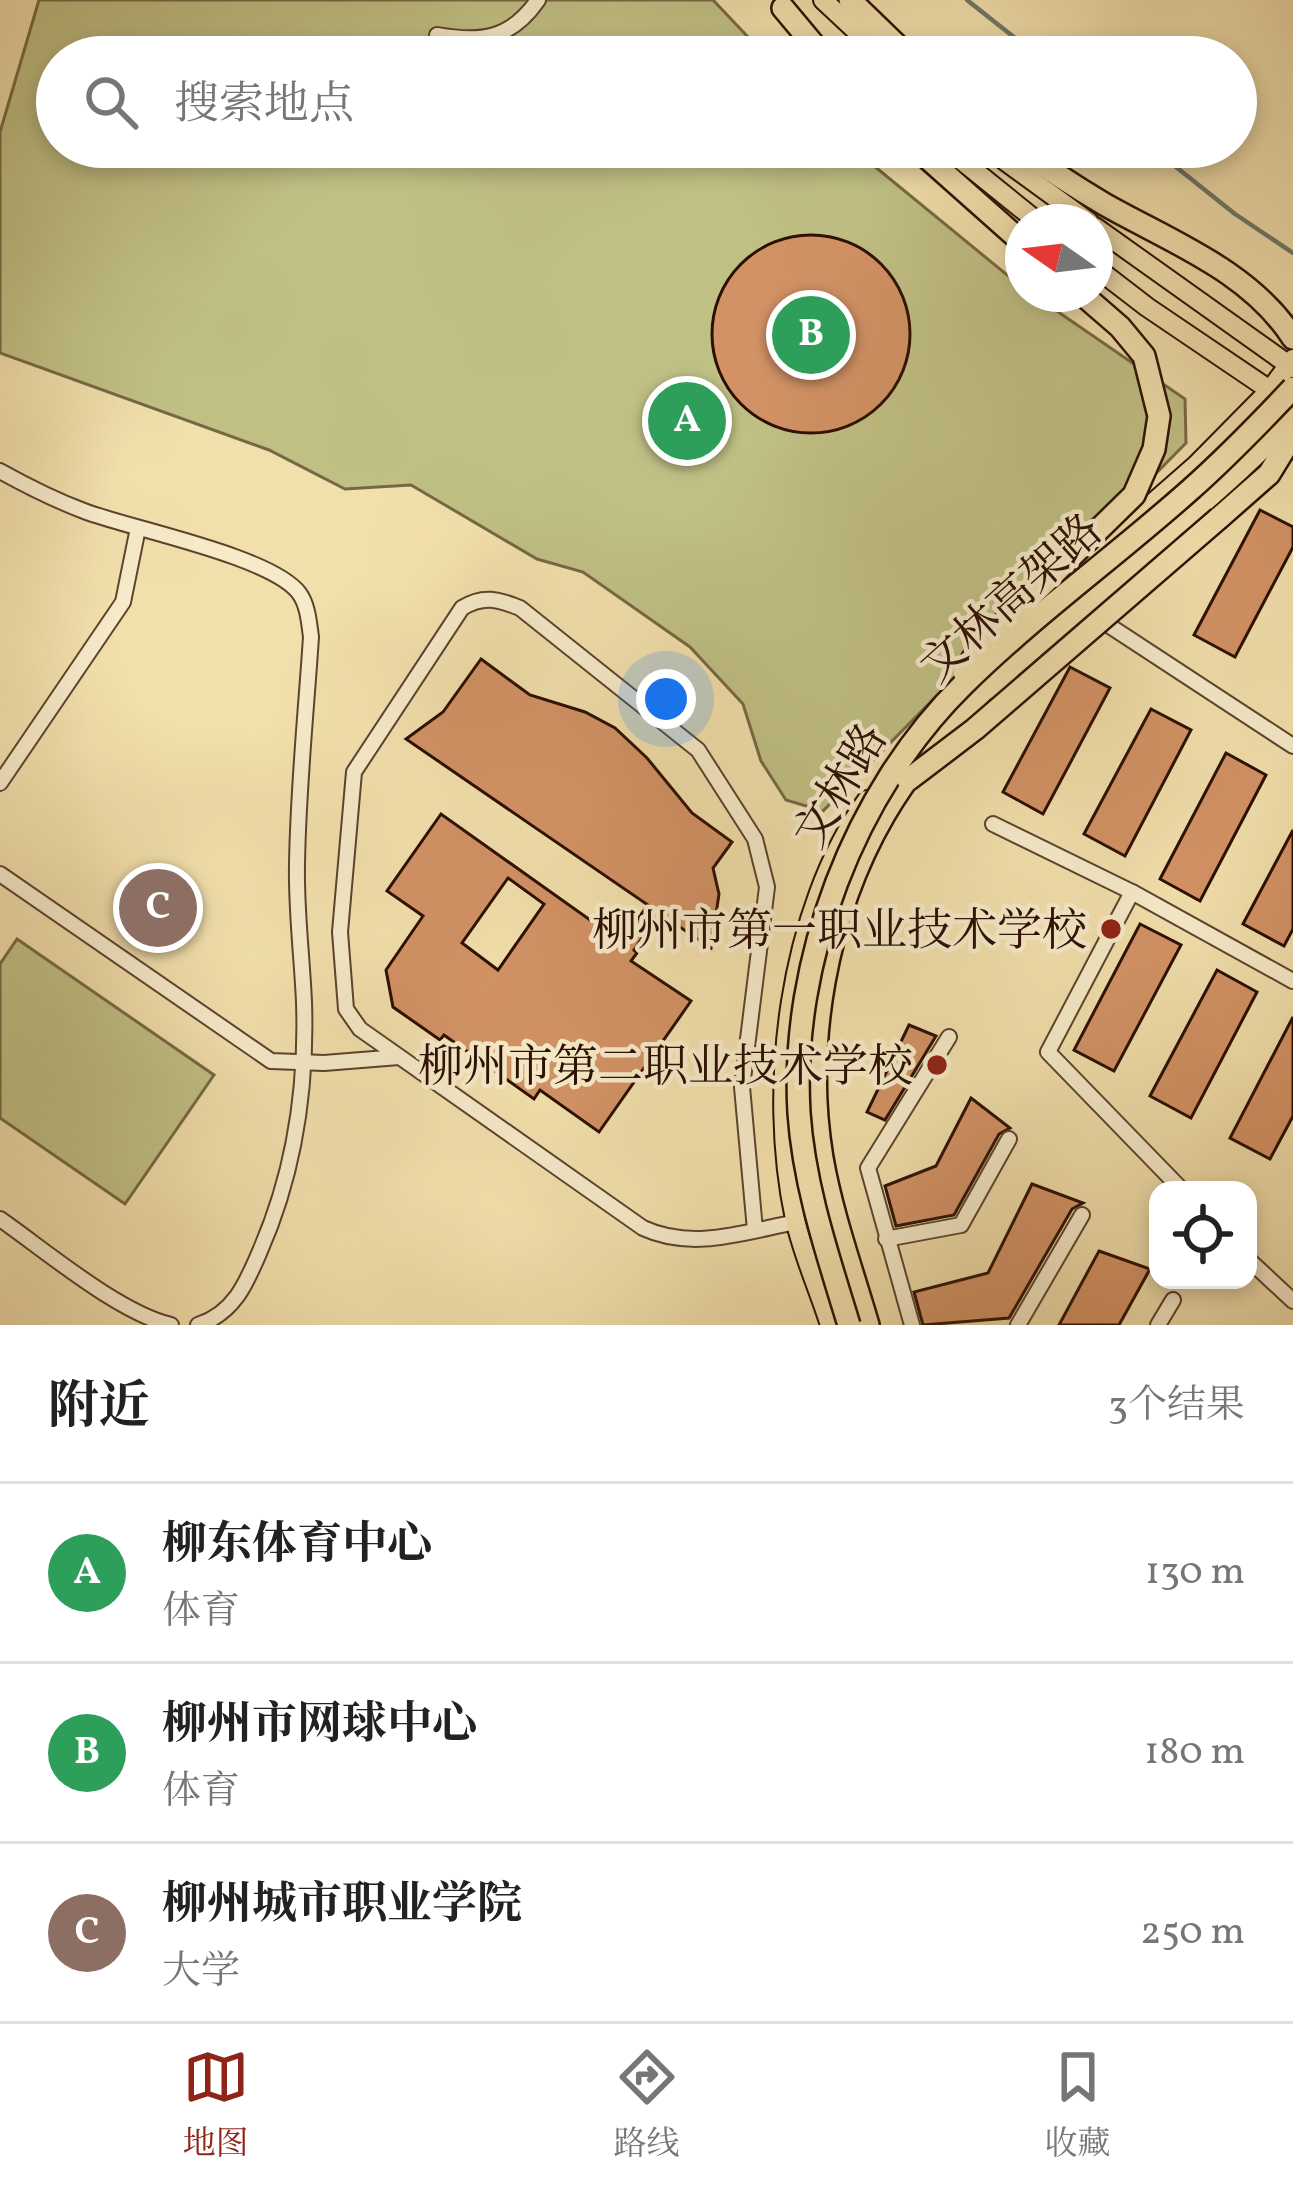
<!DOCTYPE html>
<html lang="zh">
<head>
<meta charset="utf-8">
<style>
	body { margin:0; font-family:Vollkorn,"Noto Serif SC",serif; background:#f2f2f2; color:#222 }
	.controls { position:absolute; right:36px; bottom:36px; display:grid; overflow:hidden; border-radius:24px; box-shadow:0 6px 18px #0003 }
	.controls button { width:108px; height:108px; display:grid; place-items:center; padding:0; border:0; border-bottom:3px solid #e0e0e0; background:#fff; color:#222; font:60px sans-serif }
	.compass { position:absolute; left:1005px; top:204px; width:108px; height:108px; border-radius:50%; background:#fff; box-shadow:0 6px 18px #0003; rotate:284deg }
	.you { position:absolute; left:666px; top:699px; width:42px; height:42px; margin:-30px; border:9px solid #fff; border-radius:50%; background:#1a73e8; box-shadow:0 0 0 18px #1a73e833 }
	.badge { display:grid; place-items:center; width:78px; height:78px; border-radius:50%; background:#8f2418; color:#fff; font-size:39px; font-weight:700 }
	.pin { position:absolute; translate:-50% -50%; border:6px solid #fff; box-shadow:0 3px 12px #0006 }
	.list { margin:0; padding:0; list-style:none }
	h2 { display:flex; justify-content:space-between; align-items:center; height:156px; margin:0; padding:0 48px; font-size:51px }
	h2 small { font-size:39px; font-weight:400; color:#767676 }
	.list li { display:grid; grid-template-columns:78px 1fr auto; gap:36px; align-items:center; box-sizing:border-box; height:180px; padding:0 48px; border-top:3px solid #e0e0e0 }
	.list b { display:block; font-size:45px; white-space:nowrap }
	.list p { margin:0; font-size:39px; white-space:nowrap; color:#767676 }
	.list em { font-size:39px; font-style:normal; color:#767676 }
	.icon { flex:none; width:66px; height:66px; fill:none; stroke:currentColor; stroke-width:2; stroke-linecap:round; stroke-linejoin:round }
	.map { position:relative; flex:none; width:1293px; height:1325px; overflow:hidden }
	.search { position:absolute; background:#fff; box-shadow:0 6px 18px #0003; left:36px; right:36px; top:36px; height:132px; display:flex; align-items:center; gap:30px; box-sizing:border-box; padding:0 42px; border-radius:66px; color:#767676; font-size:45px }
	.sheet { height:696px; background:#fff }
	nav { display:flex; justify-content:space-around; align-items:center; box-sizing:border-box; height:168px; border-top:3px solid #e0e0e0; background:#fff; font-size:33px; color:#767676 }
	nav a { display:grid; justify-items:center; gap:6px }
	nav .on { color:#8f2418 }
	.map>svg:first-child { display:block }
	.green { fill:#c0c085; stroke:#766844; stroke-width:3 }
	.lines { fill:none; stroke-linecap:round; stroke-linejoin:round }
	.stream { stroke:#6e776a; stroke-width:4.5 }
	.building { fill:#d29265; stroke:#2b0f02; stroke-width:3; fill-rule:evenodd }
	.minor-casing { stroke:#5c432c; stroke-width:18 }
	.major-casing { stroke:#2b0f02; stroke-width:22 }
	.highway-casing { stroke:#2b0f02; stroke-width:26 }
	.minor { stroke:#f6eac9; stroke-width:14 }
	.major { stroke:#f1dfac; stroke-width:18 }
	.highway { stroke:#f1dfac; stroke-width:21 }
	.highway-bridge-casing { stroke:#2b0f02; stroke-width:26; stroke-linecap:butt }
	.highway-bridge { stroke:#f1dfac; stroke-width:21 }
	.poi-dot { fill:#8f2418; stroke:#f6eac9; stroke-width:4.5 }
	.labels { text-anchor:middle; stroke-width:9; stroke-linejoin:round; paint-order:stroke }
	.street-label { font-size:45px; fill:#2b0f02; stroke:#f6eac9 }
	.poi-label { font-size:45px; fill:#2b0f02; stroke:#f6eac9; text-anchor:end }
</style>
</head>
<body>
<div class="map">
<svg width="1293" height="1325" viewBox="0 0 1293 1325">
	<rect width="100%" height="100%" fill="#f1dfac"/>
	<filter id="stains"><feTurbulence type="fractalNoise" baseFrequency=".00167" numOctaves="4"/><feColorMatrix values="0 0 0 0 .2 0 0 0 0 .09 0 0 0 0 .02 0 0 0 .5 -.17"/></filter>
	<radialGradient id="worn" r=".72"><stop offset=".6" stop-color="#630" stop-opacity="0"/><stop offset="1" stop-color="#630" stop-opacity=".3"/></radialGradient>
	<!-- green -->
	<g class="green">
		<path d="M39,0H713L767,57H57V147H851L1023,288V294H1032L1185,399L1186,443L823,811L786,800L761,761L743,704L690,647L583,572L537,559L411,485L345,489L269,450L0,353V132Z"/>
		<path d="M17,939L214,1075L125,1204L0,1118V964Z"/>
	</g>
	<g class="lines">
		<!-- stream -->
		<g class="stream">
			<path d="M967,0L1039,57"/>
			<path d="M1151,147L1235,214L1293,253"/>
		</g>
	</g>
	<!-- building -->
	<g class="building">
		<circle cx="811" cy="334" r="99"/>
		<path d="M1260,510L1293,527V547L1235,657L1194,635Z"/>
		<path d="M481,659L530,695L585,712L615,728L647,758L692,813L732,842L713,868L719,894L711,948L659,913L634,950L637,953L631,961L691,1001L599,1132L540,1090L534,1099L444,1035L440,1040L393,1007L386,970L423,916L387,891L441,814L621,942L648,905L406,739L443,712ZM508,878L544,904L498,970L462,943Z"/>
		<path d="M1070,667L1110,688L1043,814L1003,792Z"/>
		<path d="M1151,709L1191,730L1125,856L1084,834Z"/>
		<path d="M1226,753L1266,775L1200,901L1160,879Z"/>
		<path d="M1293,830V929L1284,946L1243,924Z"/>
		<path d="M1140,924L1181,945L1114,1071L1074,1050Z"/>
		<path d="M1217,970L1257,992L1191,1118L1150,1096Z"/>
		<path d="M1293,1017V1116L1270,1159L1230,1138Z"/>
		<path d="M909,1025L936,1036L885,1120L867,1112Z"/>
		<path d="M971,1098L1010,1128L999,1134L954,1215L896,1226L885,1186L936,1166Z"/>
		<path d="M1032,1184L1083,1203L1072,1209L1009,1318L923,1325L914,1292L988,1273Z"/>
		<path d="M1099,1251L1150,1269L1119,1325H1059Z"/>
	</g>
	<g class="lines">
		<defs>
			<g id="minor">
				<path d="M437,35C481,43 511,39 538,0"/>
				<path d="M0,471C27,486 55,500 84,511C131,529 271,556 299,593C308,605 309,623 311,637C306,713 298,789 297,865C296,911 302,956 304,1002C307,1089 295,1171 260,1251C246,1284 234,1313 198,1325"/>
				<path d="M1096,617L1293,746"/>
				<path d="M0,783L123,602L138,528"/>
				<path d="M993,824L1132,892L1293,981"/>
				<path d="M0,874L271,1061L324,1063L399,1057"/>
				<path d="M1132,892L1048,1052L1182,1190"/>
				<path d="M0,1219C46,1251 119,1313 171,1325"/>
				<path d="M755,1230L742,1087L767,887L755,839L698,750L520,608C498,599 483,595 462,608L354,772L340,932L346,1009L360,1029L643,1228C693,1251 744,1232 796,1222"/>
				<path d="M886,1239L961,1225L1009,1139"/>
				<path d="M1248,1259L1293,1301"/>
				<path d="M912,1325L868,1168L949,1037"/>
				<path d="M1018,1325L1082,1215"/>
				<path d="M1158,1325L1173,1300"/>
			</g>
			<g id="major">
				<path d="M823,0L884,57"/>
				<path d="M945,147L1038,222"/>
				<path d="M986,147L1089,222"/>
				<path d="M1095,227L1293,368"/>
				<path d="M1095,267L1147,307L1277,395"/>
				<path d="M1033,608L1196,465L1270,390L1293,359"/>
				<path d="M1000,697L1027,668L1170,542"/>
				<path d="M830,1325C819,1290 803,1255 795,1219C767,1089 788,911 867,800"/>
			</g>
			<g id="highway">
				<path d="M850,0L909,57"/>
				<path d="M783,8L824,57"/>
				<path d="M915,147L1023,243"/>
				<path d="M1018,147C1046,168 1075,187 1104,204C1171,242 1250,271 1293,338"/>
				<path d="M1219,518L1269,474L1293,435"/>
				<path d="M868,1325C852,1270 832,1215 822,1158C803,1044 826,915 884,815C920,753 974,697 1026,650C1115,571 1212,503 1293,416"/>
			</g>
		</defs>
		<!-- minor casing -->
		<use href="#minor" class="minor-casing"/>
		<!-- major casing -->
		<use href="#major" class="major-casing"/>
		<!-- highway casing -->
		<use href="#highway" class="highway-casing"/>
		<!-- minor -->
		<use href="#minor" class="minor"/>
		<!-- major -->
		<use href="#major" class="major"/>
		<!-- highway -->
		<use href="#highway" class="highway"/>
		<defs>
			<g id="highway-bridge">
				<path d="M964,672L983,643L1134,495L1154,449L1159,416L1144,356L1120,327L1082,294"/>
				<path d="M908,780L975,729L1219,518"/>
				<path d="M849,1325C828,1256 804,1186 799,1113C790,962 854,792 963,685C1034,615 1116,556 1190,490C1226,458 1260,423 1293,388"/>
			</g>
		</defs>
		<!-- highway-bridge casing -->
		<use href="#highway-bridge" class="highway-bridge-casing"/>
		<!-- highway-bridge -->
		<use href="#highway-bridge" class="highway-bridge"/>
	</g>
	<!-- markers -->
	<g class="poi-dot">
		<circle cx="1111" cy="929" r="12"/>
		<circle cx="937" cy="1065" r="12"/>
	</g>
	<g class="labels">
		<!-- street labels -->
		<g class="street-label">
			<text transform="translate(1010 597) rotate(-42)" y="16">文林高架路</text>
			<text transform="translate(839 785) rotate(-59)" y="16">文林路</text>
		</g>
		<!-- poi labels -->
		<g class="poi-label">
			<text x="1087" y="945">柳州市第一职业技术学校</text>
			<text x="913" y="1081">柳州市第二职业技术学校</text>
		</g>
	</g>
	<rect width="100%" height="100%" filter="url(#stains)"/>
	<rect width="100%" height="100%" fill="url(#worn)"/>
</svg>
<div class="controls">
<button><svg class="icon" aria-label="locate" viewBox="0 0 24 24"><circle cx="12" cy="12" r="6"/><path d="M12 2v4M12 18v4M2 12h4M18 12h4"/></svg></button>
</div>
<svg class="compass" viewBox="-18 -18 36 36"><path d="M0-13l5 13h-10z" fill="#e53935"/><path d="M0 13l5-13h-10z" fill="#767676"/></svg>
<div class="you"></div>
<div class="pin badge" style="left:687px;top:421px;background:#2e9e5b">A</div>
<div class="pin badge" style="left:811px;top:335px;background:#2e9e5b">B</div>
<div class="pin badge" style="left:158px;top:908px;background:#8d6e63">C</div>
<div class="search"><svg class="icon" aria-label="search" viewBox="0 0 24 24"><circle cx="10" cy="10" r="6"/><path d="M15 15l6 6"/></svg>搜索地点</div>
</div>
<section class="sheet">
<h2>附近<small>3个结果</small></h2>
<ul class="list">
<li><span class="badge" style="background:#2e9e5b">A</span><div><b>柳东体育中心</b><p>体育</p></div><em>130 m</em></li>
<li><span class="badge" style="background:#2e9e5b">B</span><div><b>柳州市网球中心</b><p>体育</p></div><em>180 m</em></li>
<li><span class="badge" style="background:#8d6e63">C</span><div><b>柳州城市职业学院</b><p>大学</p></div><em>250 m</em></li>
</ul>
</section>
<nav>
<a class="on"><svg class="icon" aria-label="map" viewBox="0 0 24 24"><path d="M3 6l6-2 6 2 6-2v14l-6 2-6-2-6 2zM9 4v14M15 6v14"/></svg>地图</a>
<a><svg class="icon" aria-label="directions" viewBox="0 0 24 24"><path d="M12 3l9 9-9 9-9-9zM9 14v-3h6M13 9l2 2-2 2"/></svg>路线</a>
<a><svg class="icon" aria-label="saved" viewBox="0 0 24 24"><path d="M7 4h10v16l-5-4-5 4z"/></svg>收藏</a>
</nav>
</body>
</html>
